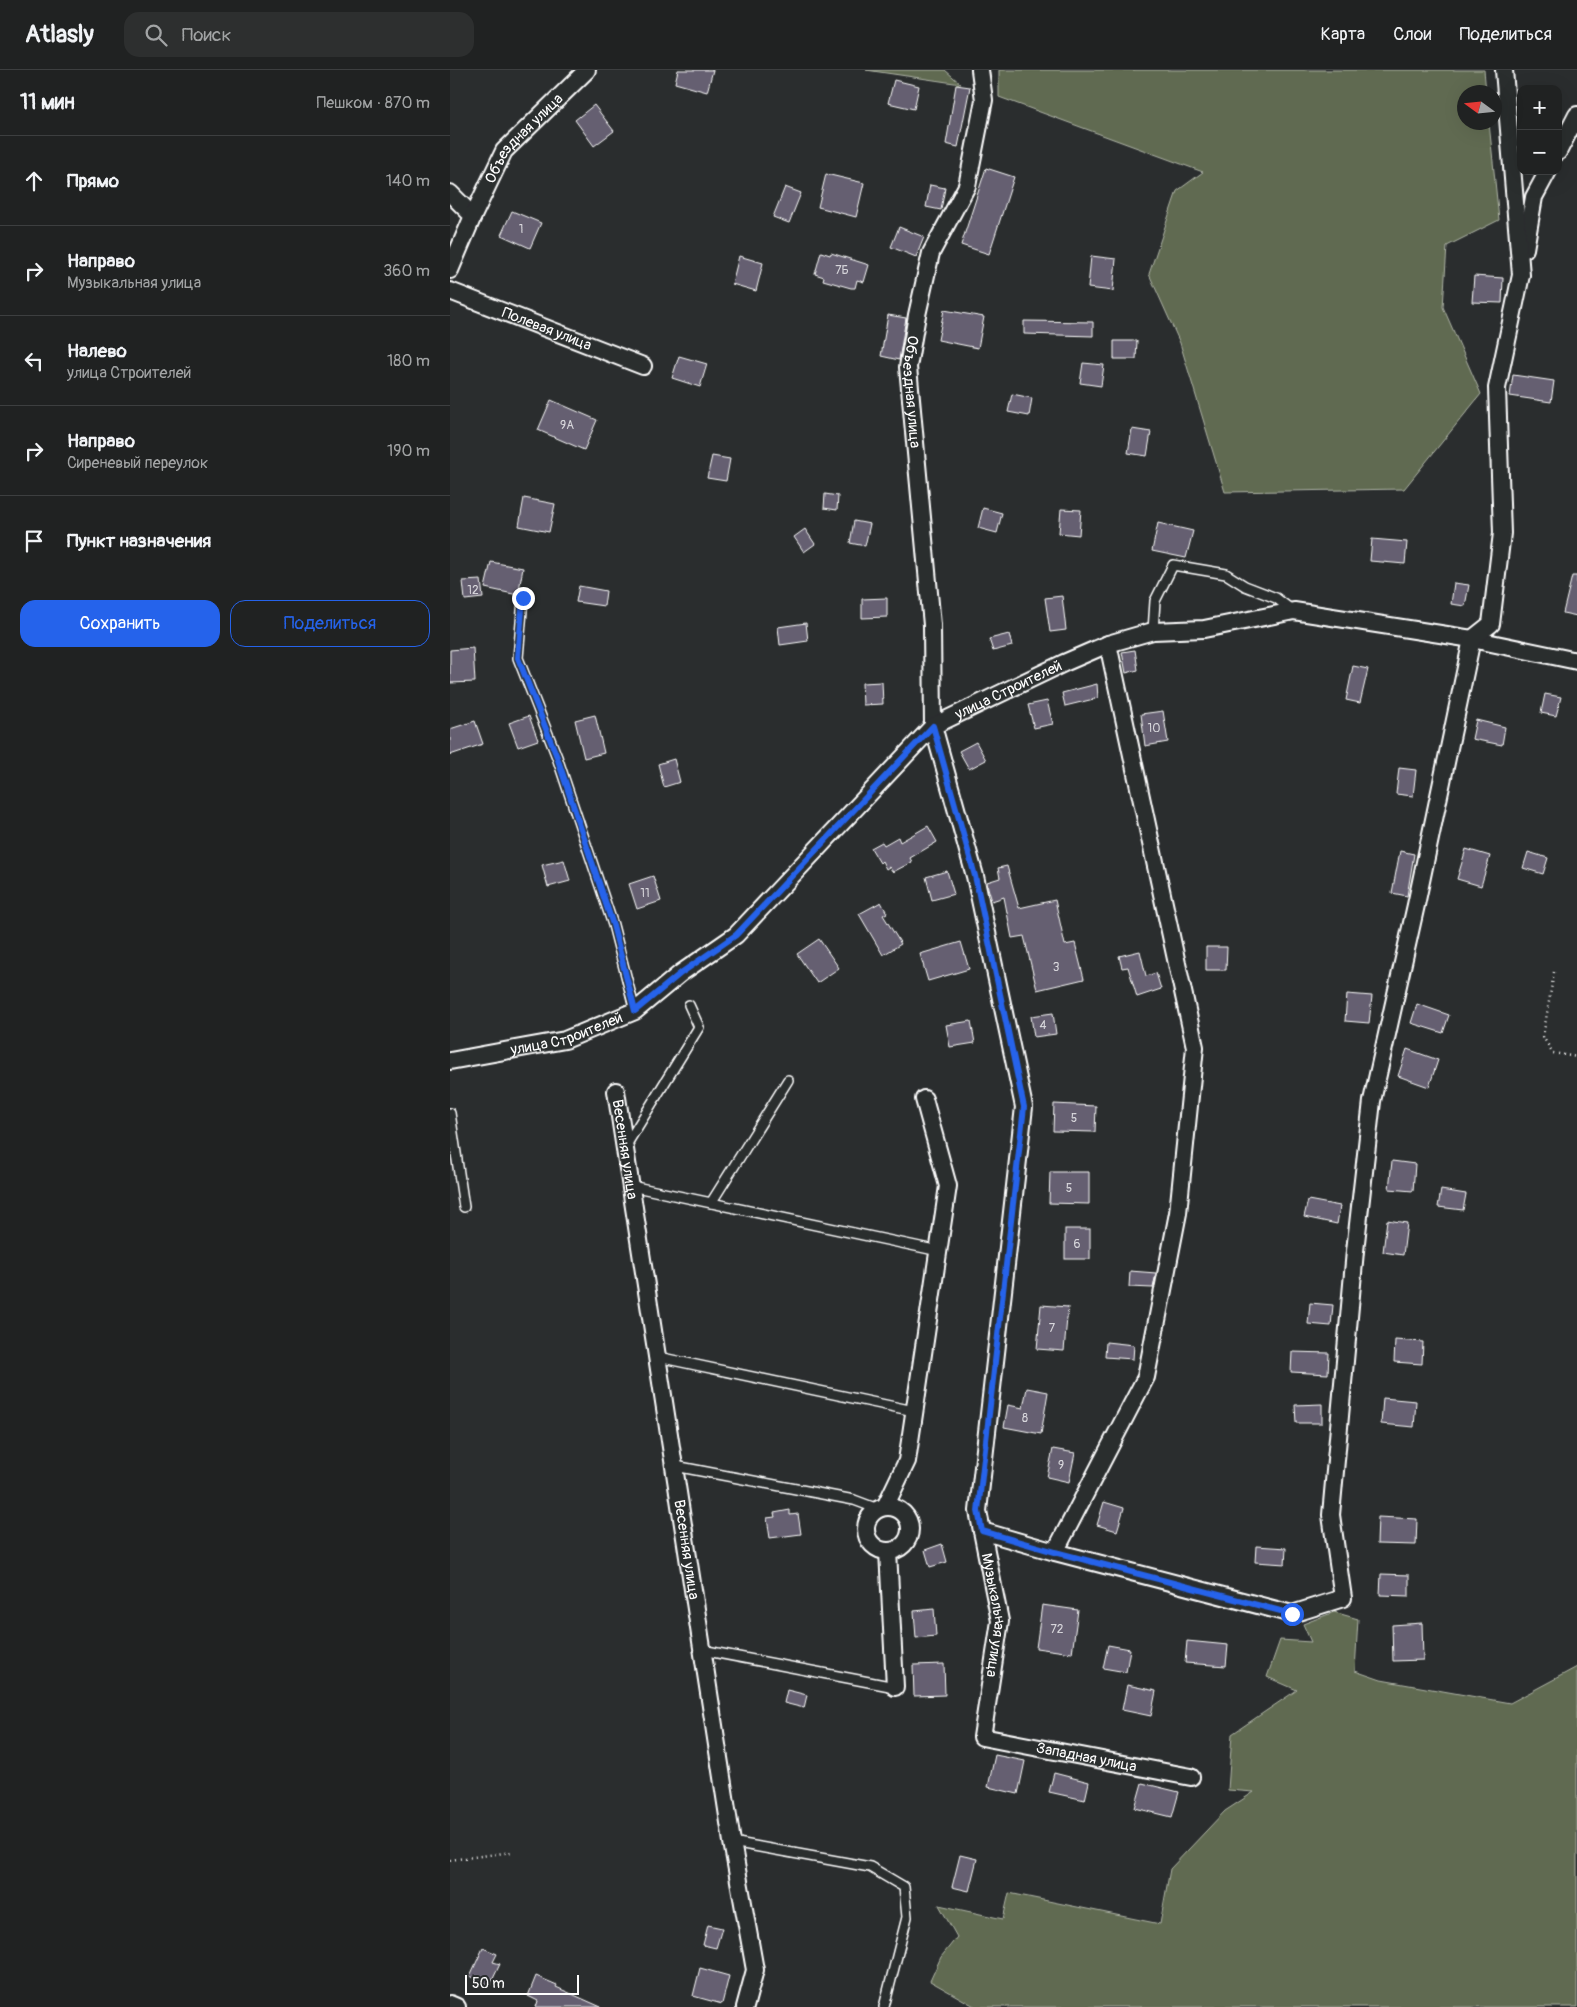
<!DOCTYPE html>
<html lang="ru">
<head>
<meta charset="utf-8">
<style>
	body { margin:0; font-family:Pangolin,sans-serif; background:#2d2f2f; color:#f1f3f6 }
	.controls { position:absolute; right:15px; top:15px; display:grid; overflow:hidden; border-radius:10px; box-shadow:0 5px 20px #0002 }
	.controls button { width:45px; height:45px; display:grid; place-items:center; padding:0; border:0; border-bottom:1px solid #3d3f40; background:#202222; color:#f1f3f6; font:25px sans-serif }
	.compass { position:absolute; left:1007px; top:15px; width:45px; height:45px; border-radius:50%; background:#202222; box-shadow:0 5px 20px #0002; rotate:285deg }
	.scale { position:absolute; left:15px; bottom:12px; width:114px; box-sizing:border-box; padding-left:5px; border:2px solid #fff; border-top:0; font-size:14px; line-height:18px; white-space:nowrap; color:#fff; -webkit-text-stroke:4px #2a2d2e; paint-order:stroke }
	.stop { position:absolute; width:15px; height:15px; margin:-11px; border:4px solid #2563eb; border-radius:50%; background:#fff }
	.stop.end { background:#2563eb; border-color:#fff; box-shadow:0 1px 5px #0008 }
	.list { margin:0; padding:0; list-style:none }
	h2 { display:flex; justify-content:space-between; align-items:center; height:65px; margin:0; padding:0 20px; font-size:21px }
	h2 small { font-size:16px; font-weight:400; color:#a2a4a5 }
	.list li { display:grid; grid-template-columns:32px 1fr auto; gap:15px; align-items:center; box-sizing:border-box; height:90px; padding:0 20px; border-top:1px solid #3d3f40 }
	.list b { display:block; font-size:19px; white-space:nowrap }
	.list p { margin:0; font-size:16px; white-space:nowrap; color:#a2a4a5 }
	.list em { font-size:16px; font-style:normal; color:#a2a4a5 }
	.actions { display:flex; gap:10px; padding:15px 20px }
	.actions a { flex:1; padding:11px 0; border:1px solid #2563eb; border-radius:15px; text-align:center; font-size:18px; color:#2563eb }
	.actions .main { background:#2563eb; color:#fff }
	.icon { flex:none; width:28px; height:28px; fill:none; stroke:currentColor; stroke-width:2; stroke-linecap:round; stroke-linejoin:round }
	.map { position:relative; flex:none; width:1127px; height:1937px; overflow:hidden }
	header { display:flex; align-items:center; gap:30px; box-sizing:border-box; height:70px; padding:0 25px; background:#202222; border-bottom:1px solid #3d3f40 }
	header strong { font-size:24px }
	nav { display:flex; gap:28px; margin-inline-start:auto; font-size:18px }
	.search { width:350px; height:45px; background:#2d2f2f; display:flex; align-items:center; gap:12px; box-sizing:border-box; padding:0 18px; border-radius:15px; color:#a2a4a5; font-size:19px }
	main { display:flex }
	aside { flex:1; background:#202222 }
	.map>svg:first-child { display:block }
	.green { fill:#606b51; stroke:#b0b5a8 }
	.building { fill:#655f71; stroke:#fff }
	.lines { fill:none; stroke-linecap:round; stroke-linejoin:round }
	.service-casing { stroke:#fff; stroke-width:12 }
	.minor-casing { stroke:#fff; stroke-width:20 }
	.path { stroke:#fff; stroke-width:2.5; stroke-dasharray:1 4; stroke-linecap:butt }
	.service { stroke:#2a2d2e; stroke-width:9 }
	.minor { stroke:#2a2d2e; stroke-width:16 }
	.route { stroke:#2563eb; stroke-width:6 }
	.labels { text-anchor:middle; stroke-width:4.5; stroke-linejoin:round; paint-order:stroke }
	.number-label { font-size:12px; fill:#d8d7dc }
	.street-label { font-size:15px; fill:#fff; stroke:#2a2d2e }
</style>
</head>
<body>
<header>
<strong>Atlasly</strong>
<div class="search"><svg class="icon" aria-label="search" viewBox="0 0 24 24"><circle cx="10" cy="10" r="6"/><path d="M15 15l6 6"/></svg>Поиск</div>
<nav><a>Карта</a><a>Слои</a><a>Поделиться</a></nav>
</header>
<main>
<aside>
<h2>11 мин<small>Пешком · 870 m</small></h2>
<ul class="list">
<li><svg class="icon" aria-label="ahead" viewBox="0 0 24 24"><path d="M12 20V5M6 11l6-6 6 6"/></svg><div><b>Прямо</b></div><em>140 m</em></li>
<li><svg class="icon" aria-label="right" viewBox="0 0 24 24"><path d="M7 20v-9h11M14 6l5 5-5 5"/></svg><div><b>Направо</b><p>Музыкальная улица</p></div><em>360 m</em></li>
<li><svg class="icon" aria-label="left" viewBox="0 0 24 24"><path d="M17 20v-9H6M10 6l-5 5 5 5"/></svg><div><b>Налево</b><p>улица Строителей</p></div><em>180 m</em></li>
<li><svg class="icon" aria-label="right" viewBox="0 0 24 24"><path d="M7 20v-9h11M14 6l5 5-5 5"/></svg><div><b>Направо</b><p>Сиреневый переулок</p></div><em>190 m</em></li>
<li><svg class="icon" aria-label="arrive" viewBox="0 0 24 24"><path d="M6 21V4h12l-3 4 3 4H6"/></svg><div><b>Пункт назначения</b></div></li>
</ul>
<div class="actions"><a class="main">Сохранить</a><a>Поделиться</a></div>
</aside>
<div class="map">
<svg width="1127" height="1937" viewBox="0 0 1127 1937">
	<rect width="100%" height="100%" fill="#2a2d2e"/>
	<filter id="ink" filterUnits="userSpaceOnUse"><feTurbulence type="fractalNoise" baseFrequency=".02" numOctaves="2"/><feDisplacementMap in="SourceGraphic" scale="10" xChannelSelector="R" yChannelSelector="G"/><feConvolveMatrix kernelMatrix="1 2 1 2 8 2 1 2 1" color-interpolation-filters="sRGB"/></filter>
	<g filter="url(#ink)">
		<!-- green -->
		<g class="green">
			<path d="M416,0H495L511,14Z"/>
			<path d="M549,0H1034L1036,22H1014V52L1039,53L1049,150L997,176L993,237L1031,324L954,419L775,422L730,273L699,204L727,121L753,102L549,27Z"/>
			<path d="M884,1542L908,1549L905,1601L931,1610L1060,1633L1127,1597V1937H526L480,1911L491,1887L507,1867L489,1835L553,1849L559,1823L710,1854L720,1799L775,1741L804,1722L778,1720L782,1664L847,1620L817,1607L830,1570L861,1572L853,1554Z"/>
		</g>
		<!-- building -->
		<g class="building">
			<path d="M228,0H263L257,22L225,13Z"/>
			<path d="M444,10L469,16L464,39L438,33Z"/>
			<path d="M506,15L520,17L508,77L496,74Z"/>
			<path d="M144,35L164,61L144,76L125,50Z"/>
			<path d="M536,98L564,107L539,184L511,175Z"/>
			<path d="M376,104L414,113L406,147L368,137Z"/>
			<path d="M480,115L495,118L491,140L476,137Z"/>
			<path d="M335,117L351,123L339,153L323,147Z"/>
			<path d="M62,141L91,153L80,178L51,165Z"/>
			<path d="M449,157L474,167L466,187L441,177Z"/>
			<path d="M371,182L380,185L381,183L419,195L414,212L407,210L405,218H401L373,210L374,207L365,204Z"/>
			<path d="M289,186L313,193L306,221L282,214Z"/>
			<path d="M641,186L666,189L663,221L638,218Z"/>
			<path d="M1024,206L1053,208L1052,233L1022,232Z"/>
			<path d="M494,240L534,247L528,278L488,270Z"/>
			<path d="M438,245L456,248L449,290L431,286Z"/>
			<path d="M574,251L643,252V266L574,264Z"/>
			<path d="M664,271H687L686,289H664Z"/>
			<path d="M229,286L257,294L250,317L222,308Z"/>
			<path d="M633,293L654,295L651,316L630,313Z"/>
			<path d="M1063,305L1104,311L1101,332L1060,326Z"/>
			<path d="M562,324L582,328L579,346L558,342Z"/>
			<path d="M101,330L147,350L134,380L88,360Z"/>
			<path d="M682,359L701,362L697,386L678,383Z"/>
			<path d="M262,386L280,389L276,411L257,408Z"/>
			<path d="M375,424L388,426L387,440L374,438Z"/>
			<path d="M74,428L105,434L99,462L69,456Z"/>
			<path d="M533,438L552,443L547,463L528,458Z"/>
			<path d="M611,439L631,440L629,465L609,463Z"/>
			<path d="M404,451L420,454L415,476L400,473Z"/>
			<path d="M708,453L743,461L736,488L702,481Z"/>
			<path d="M355,459L365,474L354,482L344,467Z"/>
			<path d="M922,469L957,472L955,494L920,491Z"/>
			<path d="M41,492L73,498L68,525L35,518Z"/>
			<path d="M1122,506H1127V546L1113,543Z"/>
			<path d="M31,510L33,528L15,530L13,511Z"/>
			<path d="M1004,513L1019,515L1015,536L1001,534Z"/>
			<path d="M129,516L156,521L154,536L126,532Z"/>
			<path d="M612,526L616,560L600,562L595,528Z"/>
			<path d="M437,528V547L412,548V529Z"/>
			<path d="M356,553L358,571L330,575L328,557Z"/>
			<path d="M559,564L562,576L543,581L539,569Z"/>
			<path d="M23,578L25,612L0,613V580Z"/>
			<path d="M685,580L688,600L676,603L672,582Z"/>
			<path d="M903,596L918,599L910,633L896,630Z"/>
			<path d="M432,612L433,634L413,635L412,613Z"/>
			<path d="M647,614L648,628L615,636L612,623Z"/>
			<path d="M1095,624L1111,627L1106,646L1091,643Z"/>
			<path d="M597,631L603,654L584,658L578,635Z"/>
			<path d="M713,641L718,672L695,676L691,644Z"/>
			<path d="M145,645L154,683L134,688L125,650Z"/>
			<path d="M79,646L88,670L68,677L59,653Z"/>
			<path d="M1026,650L1055,657L1052,675L1022,669Z"/>
			<path d="M25,651L33,674L0,685V659Z"/>
			<path d="M526,672L536,690L519,699L509,681Z"/>
			<path d="M224,689L230,712L214,717L208,694Z"/>
			<path d="M949,698L966,700L963,726L946,724Z"/>
			<path d="M478,756L487,772L460,788L462,792L443,802L439,797L436,799L432,791L430,793L421,778L432,772L434,775L448,767L450,772Z"/>
			<path d="M1016,779L1040,786L1031,816L1007,809Z"/>
			<path d="M950,781L964,784L957,826L942,823Z"/>
			<path d="M1078,782L1098,788L1093,804L1073,798Z"/>
			<path d="M114,790L120,811L98,817L92,795Z"/>
			<path d="M557,796L569,838L605,830L615,875L625,873L634,909L587,920L574,866L562,868L554,827L542,831L538,818L537,812L550,808L548,798Z"/>
			<path d="M497,801L504,824L482,830L476,807Z"/>
			<path d="M203,806L211,831L187,839L179,814Z"/>
			<path d="M431,832L437,843L433,845L451,874L433,885L409,844Z"/>
			<path d="M369,869L389,898L367,913L347,884Z"/>
			<path d="M511,872L519,899L478,911L470,884Z"/>
			<path d="M756,877H777L776,900H756Z"/>
			<path d="M690,881L696,906L706,903L711,919L687,927L678,897L672,898L669,886Z"/>
			<path d="M897,924L922,926L919,953L895,951Z"/>
			<path d="M967,934L999,945L993,963L961,953Z"/>
			<path d="M603,943L606,964L584,967L581,946Z"/>
			<path d="M521,951L525,973L500,977L496,955Z"/>
			<path d="M957,979L988,990L979,1017L948,1006Z"/>
			<path d="M604,1034L646,1036L645,1062L603,1061Z"/>
			<path d="M942,1091L965,1094L963,1121L939,1119Z"/>
			<path d="M600,1102H639V1134L599,1133Z"/>
			<path d="M991,1120L1016,1124L1013,1140L988,1137Z"/>
			<path d="M858,1130L890,1136L887,1154L854,1147Z"/>
			<path d="M937,1150L957,1153L953,1185L933,1182Z"/>
			<rect x="615" y="1159" width="25" height="30"/>
			<path d="M680,1201L706,1203L703,1218L679,1217Z"/>
			<path d="M860,1233L883,1235L881,1256L858,1254Z"/>
			<path d="M591,1235L618,1237L614,1281L587,1279Z"/>
			<path d="M945,1270L973,1272L972,1294L944,1292Z"/>
			<path d="M656,1272L684,1275L683,1289L655,1287Z"/>
			<path d="M842,1282L879,1283L878,1304L841,1302Z"/>
			<path d="M577,1318L598,1322L591,1364L554,1357L558,1335L573,1338Z"/>
			<path d="M933,1328L966,1331L964,1357L931,1354Z"/>
			<path d="M872,1334V1353H846L845,1335Z"/>
			<path d="M603,1379L625,1383L619,1412L597,1407Z"/>
			<path d="M654,1432L674,1438L667,1461L647,1455Z"/>
			<path d="M340,1440V1445L348,1444L351,1464L320,1468L317,1448L325,1447L324,1443Z"/>
			<path d="M928,1447L967,1449L966,1475L927,1474Z"/>
			<path d="M492,1474L497,1492L480,1497L475,1480Z"/>
			<path d="M806,1476L836,1478L835,1494L805,1492Z"/>
			<path d="M931,1504L959,1505V1526L930,1525Z"/>
			<path d="M592,1535L628,1540L622,1583L586,1578Z"/>
			<path d="M484,1539L486,1566L466,1568L464,1541Z"/>
			<path d="M972,1553L973,1590L943,1591L942,1555Z"/>
			<path d="M737,1571L778,1575L776,1596L735,1593Z"/>
			<path d="M658,1575L680,1579L676,1602L653,1598Z"/>
			<path d="M494,1594L495,1625L464,1626L463,1595Z"/>
			<path d="M677,1615L706,1621L701,1646L672,1640Z"/>
			<path d="M337,1620L357,1625L354,1638L334,1633Z"/>
			<path d="M545,1685L575,1691L568,1724L538,1717Z"/>
			<path d="M604,1703L639,1712L635,1730L599,1722Z"/>
			<path d="M692,1713L729,1722L722,1747L685,1738Z"/>
			<path d="M510,1785L527,1789L519,1821L502,1817Z"/>
			<path d="M258,1855L272,1858L266,1878L253,1875Z"/>
			<path d="M33,1878L47,1884L43,1892L50,1894L40,1915L20,1906Z"/>
			<path d="M250,1898L279,1906L272,1934L243,1926Z"/>
			<path d="M86,1906L107,1915L106,1917L151,1937H86L88,1931L78,1926Z"/>
		</g>
		<g class="lines">
			<defs>
				<g id="service">
					<path d="M73,529L68,588L107,687L163,855L185,941"/>
					<path d="M703,561L705,531L723,495L776,504L795,516L826,528L843,541"/>
					<path d="M0,1043L14,1137"/>
					<path d="M175,1077L249,957L239,935"/>
					<path d="M181,1116L489,1181"/>
					<path d="M261,1133L338,1010"/>
					<path d="M208,1287L464,1341"/>
					<path d="M225,1396L404,1430L428,1439"/>
					<path d="M252,1580L445,1617"/>
					<path d="M282,1772L420,1797L454,1817L457,1847L434,1937"/>
				</g>
				<g id="minor">
					<path id="s1" d="M530,0L534,30L517,116L481,183L467,245L458,297L482,555L483,656L525,806L574,1037L528,1441L550,1551L532,1667L741,1707"/>
					<path d="M1108,82L1127,45"/>
					<path d="M0,123L23,146L0,200"/>
					<path id="s2" d="M23,146L54,81L137,0"/>
					<path d="M1075,179L1084,127L1098,101"/>
					<path id="s3" d="M0,221L193,296"/>
					<path id="s4" d="M0,991L115,970L185,941L231,903L286,865L483,656L614,593L658,574L703,561L754,559L844,541L1022,569L1127,591"/>
					<path id="s5" d="M166,1021L282,1772L305,1900L295,1937"/>
					<path d="M435,1437L457,1391L498,1116L474,1029"/>
					<circle cx="438" cy="1459" r="22"/>
					<path d="M532,1461L605,1482L842,1544L893,1528L881,1445L905,1181L922,1031L966,835L1022,569L1041,554L1052,463L1047,318L1071,205L1054,0"/>
					<path d="M438,1481L445,1617"/>
					<path d="M605,1482L696,1307L728,1143L745,977L658,574"/>
					<path d="M0,1934L7,1937"/>
				</g>
			</defs>
			<!-- service casing -->
			<use href="#service" class="service-casing"/>
			<!-- minor casing -->
			<use href="#minor" class="minor-casing"/>
			<!-- path -->
			<g class="path">
				<path d="M1104,902L1093,967L1103,983L1127,987"/>
				<path d="M0,1790L62,1782"/>
			</g>
			<!-- service -->
			<use href="#service" class="service"/>
			<!-- minor -->
			<use href="#minor" class="minor"/>
		</g>
	</g>
	<g class="lines" filter="url(#ink)">
		<!-- route -->
		<path class="route" d="M73,528L68,588L107,687L163,855L185,941L231,903L286,865L483,656L525,806L574,1037L528,1441L532,1461L605,1482L842,1544"/>
	</g>
	<g class="labels">
		<!-- number labels -->
		<g class="number-label">
			<text x="71" y="163">1</text>
			<text x="392" y="204">7Б</text>
			<text x="117" y="359">9А</text>
			<text x="23" y="524">12</text>
			<text x="704" y="662">10</text>
			<text x="195" y="827">11</text>
			<text x="606" y="901">3</text>
			<text x="593" y="959">4</text>
			<text x="624" y="1052">5</text>
			<text x="619" y="1122">5</text>
			<text x="627" y="1178">6</text>
			<text x="602" y="1262">7</text>
			<text x="575" y="1352">8</text>
			<text x="611" y="1399">9</text>
			<text x="607" y="1563">72</text>
		</g>
		<!-- street labels -->
		<g class="street-label">
			<text dy="5" stroke="none"><textPath href="#s2" startOffset="94">Объездная улица</textPath></text>
			<text dy="5" stroke="none"><textPath href="#s3" startOffset="104">Полевая улица</textPath></text>
			<text dy="5" stroke="none"><textPath href="#s1" startOffset="335">Объездная улица</textPath></text>
			<text dy="5" stroke="none"><textPath href="#s4" startOffset="690">улица Строителей</textPath></text>
			<text dy="5" stroke="none"><textPath href="#s4" startOffset="120">улица Строителей</textPath></text>
			<text dy="5" stroke="none"><textPath href="#s5" startOffset="59">Весенняя улица</textPath></text>
			<text dy="5" stroke="none"><textPath href="#s5" startOffset="464">Весенняя улица</textPath></text>
			<text dy="5" stroke="none"><textPath href="#s1" startOffset="1575">Музыкальная улица</textPath></text>
			<text dy="5" stroke="none"><textPath href="#s1" startOffset="1805">Западная улица</textPath></text>
		</g>
	</g>
</svg>
<div class="controls">
<button>+</button>
<button>−</button>
</div>
<svg class="compass" viewBox="-18 -18 36 36"><path d="M0-13l5 13h-10z" fill="#e53935"/><path d="M0 13l5-13h-10z" fill="#a2a4a5"/></svg>
<div class="scale">50 m</div>
<div class="stop" style="left:842px;top:1544px"></div>
<div class="stop end" style="left:73px;top:528px"></div>
</div>
</main>
</body>
</html>
